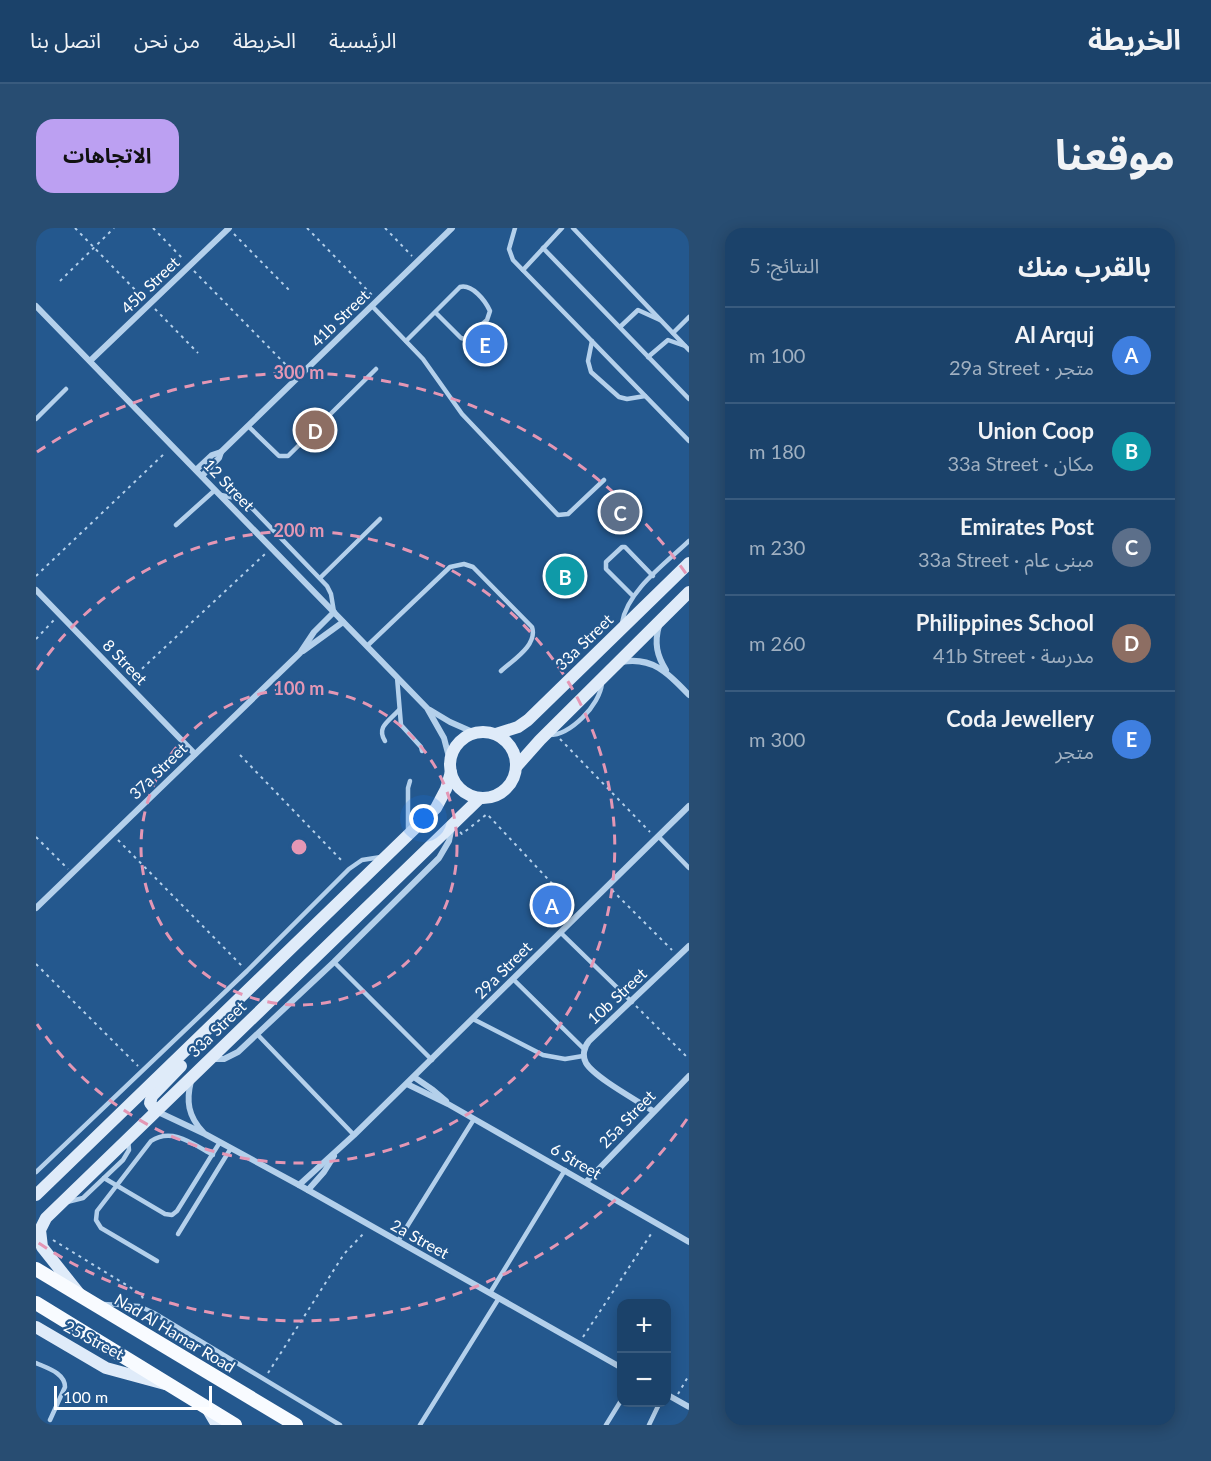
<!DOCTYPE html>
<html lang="ar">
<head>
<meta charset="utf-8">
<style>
	body { margin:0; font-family:Lato,"Noto Sans Arabic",sans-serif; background:#284d72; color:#f1f3f6; direction:rtl }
	.controls { position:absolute; right:18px; bottom:18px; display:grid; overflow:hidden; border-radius:12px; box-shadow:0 3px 15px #0003 }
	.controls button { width:54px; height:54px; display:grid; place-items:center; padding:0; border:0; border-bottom:2px solid #395b7e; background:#1b426a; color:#f1f3f6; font:30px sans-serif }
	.scale { position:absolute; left:18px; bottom:15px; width:158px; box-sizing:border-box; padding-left:6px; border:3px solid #fff; border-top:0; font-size:16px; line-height:21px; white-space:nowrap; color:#fff; -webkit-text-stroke:4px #24588e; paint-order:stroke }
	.you { position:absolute; left:388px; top:591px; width:21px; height:21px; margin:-15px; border:4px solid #fff; border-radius:50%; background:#1a73e8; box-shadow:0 0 0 9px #1a73e833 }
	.badge { display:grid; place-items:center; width:39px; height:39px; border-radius:50%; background:#bca0f2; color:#fff; font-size:20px; font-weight:700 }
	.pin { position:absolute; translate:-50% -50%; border:3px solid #fff; box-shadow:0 2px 6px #0006 }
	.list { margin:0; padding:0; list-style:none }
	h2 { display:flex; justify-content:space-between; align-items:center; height:78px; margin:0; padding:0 24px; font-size:26px }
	h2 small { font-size:20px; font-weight:400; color:#a0b0c1 }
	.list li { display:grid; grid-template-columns:39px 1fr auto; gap:18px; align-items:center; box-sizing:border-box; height:96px; padding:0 24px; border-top:2px solid #395b7e }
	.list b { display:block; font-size:22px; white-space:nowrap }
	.list p { margin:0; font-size:20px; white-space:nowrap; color:#a0b0c1 }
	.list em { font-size:20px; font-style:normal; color:#a0b0c1 }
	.map { position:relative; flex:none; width:653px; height:1197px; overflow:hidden; direction:ltr; border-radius:18px }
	header { display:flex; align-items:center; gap:36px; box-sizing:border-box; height:84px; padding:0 30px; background:#1b426a; border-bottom:2px solid #395b7e }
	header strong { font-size:28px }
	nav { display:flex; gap:33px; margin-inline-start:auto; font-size:21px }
	.intro { display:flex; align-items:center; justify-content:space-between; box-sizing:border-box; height:144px; padding:0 36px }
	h1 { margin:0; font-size:42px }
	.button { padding:15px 27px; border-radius:18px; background:#bca0f2; color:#111; font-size:21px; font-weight:700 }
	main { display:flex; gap:36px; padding:0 36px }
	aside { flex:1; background:#1b426a; border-radius:18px; box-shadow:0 3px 15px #0003 }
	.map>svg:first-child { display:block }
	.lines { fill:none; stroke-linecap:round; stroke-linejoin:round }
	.path { stroke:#b4d0eb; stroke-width:2; stroke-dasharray:3 4.5; stroke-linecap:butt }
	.lane { stroke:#b4d0eb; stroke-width:4.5 }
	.street { stroke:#b4d0eb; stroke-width:6 }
	.secondary { stroke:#dfebf9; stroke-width:12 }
	.primary { stroke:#f8fbff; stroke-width:14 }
	.ring { fill:none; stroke:#e497b5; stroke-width:3; stroke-dasharray:10 8 }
	.labels { text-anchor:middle; stroke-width:4.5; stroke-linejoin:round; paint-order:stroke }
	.street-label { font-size:16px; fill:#fff; stroke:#24588e }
	.centre { fill:#e497b5; stroke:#24588e; stroke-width:3 }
	.ring-label { font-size:18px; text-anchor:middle; font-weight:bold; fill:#e497b5; stroke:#24588e; stroke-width:4.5; stroke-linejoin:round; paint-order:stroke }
</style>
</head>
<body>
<header>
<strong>الخريطة</strong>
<nav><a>الرئيسية</a><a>الخريطة</a><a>من نحن</a><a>اتصل بنا</a></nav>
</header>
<div class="intro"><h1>موقعنا</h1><a class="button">الاتجاهات</a></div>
<main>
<aside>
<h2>بالقرب منك<small>النتائج: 5</small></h2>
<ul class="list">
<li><span class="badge" style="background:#3f7fe0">A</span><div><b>Al Arquj</b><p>متجر · 29a Street</p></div><em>100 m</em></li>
<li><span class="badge" style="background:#0f9aa8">B</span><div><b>Union Coop</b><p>مكان · 33a Street</p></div><em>180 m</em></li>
<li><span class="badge" style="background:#5c6f8a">C</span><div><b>Emirates Post</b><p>مبنى عام · 33a Street</p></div><em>230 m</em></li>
<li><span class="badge" style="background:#8d6e63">D</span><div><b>Philippines School</b><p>مدرسة · 41b Street</p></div><em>260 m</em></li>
<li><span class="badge" style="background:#3f7fe0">E</span><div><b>Coda Jewellery</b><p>متجر</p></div><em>300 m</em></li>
</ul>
</aside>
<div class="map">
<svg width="653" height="1197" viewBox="0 0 653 1197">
	<rect width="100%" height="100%" fill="#24588e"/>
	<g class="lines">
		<!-- path -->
		<g class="path">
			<path d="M39,0L108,71"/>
			<path d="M117,0L148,32"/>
			<path d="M271,0L336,67"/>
			<path d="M349,0L376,28"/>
			<path d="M198,6L255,64"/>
			<path d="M158,43L257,144"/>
			<path d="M24,53L78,0"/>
			<path d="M119,81L162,125"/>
			<path d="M0,348L130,224"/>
			<path d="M0,411L18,392"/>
			<path d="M95,451L229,326"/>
			<path d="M524,511L614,604"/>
			<path d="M204,527L308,635"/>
			<path d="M424,604L426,606L451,586L538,679"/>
			<path d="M0,609L32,641"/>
			<path d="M82,612L207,739"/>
			<path d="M576,662L636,722"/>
			<path d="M0,736L102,838"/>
			<path d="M600,778L653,831"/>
			<path d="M17,1012L105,1066L108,1073"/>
			<path d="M547,1109L617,1003"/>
			<path d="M232,1145L308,1026L329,1004"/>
			<path d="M642,1166L653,1147"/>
		</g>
		<!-- lane -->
		<g class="lane">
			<path d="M479,0L473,21L477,32L653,213"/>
			<path d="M537,0L653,122"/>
			<path d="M507,20L653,171"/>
			<path d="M487,42L526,0"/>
			<path d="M336,78L387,131L426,186L522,287L532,286L568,252"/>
			<path d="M584,99L602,82L624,92"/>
			<path d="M637,105L653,89"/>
			<path d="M370,113L424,59C436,56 449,72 454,83L451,92L429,111L425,110L399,84"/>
			<path d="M556,113L552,133L555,144L583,169L591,171L609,168"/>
			<path d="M612,129L632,112L649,118"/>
			<path d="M0,191L30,161"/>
			<path d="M212,198L243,228H252L340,141"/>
			<path d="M185,267L199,270L213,277L291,358L295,366L298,384"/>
			<path d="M140,297L179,262"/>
			<path d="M284,350L344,291"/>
			<path d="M597,368L570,341V334L586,319H589L617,348"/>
			<path d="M586,395C591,363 630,335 653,313"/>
			<path d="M331,418L414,339L428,336L437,339L496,399C502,417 477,432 465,443"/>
			<path d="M361,449L365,497L385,519L386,523"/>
			<path d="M512,507C534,508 564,477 566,455"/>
			<path d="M349,513C340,499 353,493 363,482"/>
			<path d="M372,604V560L374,553"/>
			<path d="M622,608L653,640"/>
			<path d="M525,705L596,774"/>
			<path d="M298,734L396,832"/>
			<path d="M477,751L548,821"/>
			<path d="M437,791L507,827L529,831L547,828"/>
			<path d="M221,806L318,907"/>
			<path d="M0,944L211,743L313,641L326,632L345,629"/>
			<path d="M68,950L129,986L136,987L141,983L184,914"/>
			<path d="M31,974L47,970L87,932L93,922L92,912"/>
			<path d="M142,1006L195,920"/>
			<path d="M362,1013L438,891"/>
			<path d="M121,1033L65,1000L60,992L61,983L115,913C136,899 157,916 177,927"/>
			<path d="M454,1065L529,942"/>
			<path d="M67,1076L103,1078L118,1085L304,1197"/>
			<path d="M0,1135C11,1140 29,1145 29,1159L14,1192"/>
			<path d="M384,1197L463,1070"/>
			<path d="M570,1197L586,1171"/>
			<path d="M613,1197L624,1174"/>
		</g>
		<!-- street -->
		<g class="street">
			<path d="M0,78L391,480L408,510L414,533"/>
			<path d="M54,133L193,0"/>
			<path d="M160,242L176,227L185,224"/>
			<path d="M166,248L183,230L185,224L416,0"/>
			<path d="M0,362L159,526"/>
			<path d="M623,398C618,415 621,428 630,442"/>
			<path d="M267,423L307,394"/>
			<path d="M585,434C617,428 633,446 653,467"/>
			<path d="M394,482L414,494L439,505"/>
			<path d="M0,680L264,425L278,404L298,384"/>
			<path d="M175,831H188L202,824L298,734L403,630L413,613L416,598"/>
			<path d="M378,849L397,862L410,873"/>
			<path d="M155,853C150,873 152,888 167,904"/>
			<path d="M371,856L412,876L653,1014"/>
			<path d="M120,883L169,906L263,957L586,1140"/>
			<path d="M617,883C602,873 558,849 550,835C546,828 548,819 553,813L653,718"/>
			<path d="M550,954L653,848"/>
			<path d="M263,957L318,907L653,578"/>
			<path d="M272,962L288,944L298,928"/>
			<path d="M630,1166L653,1179"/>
		</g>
		<!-- secondary -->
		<g class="secondary">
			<circle cx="447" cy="537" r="33"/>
			<path d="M460,506L482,499L492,492L653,335"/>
			<path d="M480,539L504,512L653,364"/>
			<path d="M120,883L114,875L116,868L145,838"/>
			<path d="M0,967L400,580L410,561L415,544"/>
			<path d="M45,1068L6,1019L4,1002L10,990L444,570"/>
			<path d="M0,1099L70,1140L129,1156"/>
			<path d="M171,1180L181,1197"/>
		</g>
		<!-- primary -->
		<g class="primary">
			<path d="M0,1041L260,1197"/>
			<path d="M0,1075L199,1197"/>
		</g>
	</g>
	<!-- distance rings -->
	<g class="ring">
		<circle cx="263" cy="619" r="158"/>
		<path d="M1 442A316 316 0 1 1 1 796"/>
		<path d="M651 891A474 474 0 0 1 1 1014M1 224A474 474 0 0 1 651 347"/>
	</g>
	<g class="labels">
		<!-- street labels -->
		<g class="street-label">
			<text transform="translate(114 57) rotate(-44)" y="6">45b Street</text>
			<text transform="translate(304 90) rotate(-44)" y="6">41b Street</text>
			<text transform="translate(193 257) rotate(46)" y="6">12 Street</text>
			<text transform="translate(548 414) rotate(-44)" y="6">33a Street</text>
			<text transform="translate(89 434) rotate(46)" y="6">8 Street</text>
			<text transform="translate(122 543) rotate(-44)" y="6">37a Street</text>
			<text transform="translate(467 742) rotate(-45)" y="6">29a Street</text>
			<text transform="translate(581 768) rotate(-43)" y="6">10b Street</text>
			<text transform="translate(181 801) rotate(-44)" y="6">33a Street</text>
			<text transform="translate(591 891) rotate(-46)" y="6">25a Street</text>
			<text transform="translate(540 933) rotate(30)" y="6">6 Street</text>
			<text transform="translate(384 1011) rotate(29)" y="6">2a Street</text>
			<text transform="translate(139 1105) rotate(31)" y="6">Nad Al Hamar Road</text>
			<text transform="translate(58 1112) rotate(28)" y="6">25 Street</text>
		</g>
	</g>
	<circle cx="263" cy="619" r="9" class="centre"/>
	<g class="ring-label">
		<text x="263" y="151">300 m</text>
		<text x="263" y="309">200 m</text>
		<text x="263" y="467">100 m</text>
	</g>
</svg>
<div class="controls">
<button>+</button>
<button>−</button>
</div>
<div class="scale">100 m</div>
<div class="you"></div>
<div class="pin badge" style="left:516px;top:677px;background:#3f7fe0">A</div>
<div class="pin badge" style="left:529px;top:348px;background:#0f9aa8">B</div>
<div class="pin badge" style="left:584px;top:284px;background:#5c6f8a">C</div>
<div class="pin badge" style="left:279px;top:202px;background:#8d6e63">D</div>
<div class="pin badge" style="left:449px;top:116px;background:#3f7fe0">E</div>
</div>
</main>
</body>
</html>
